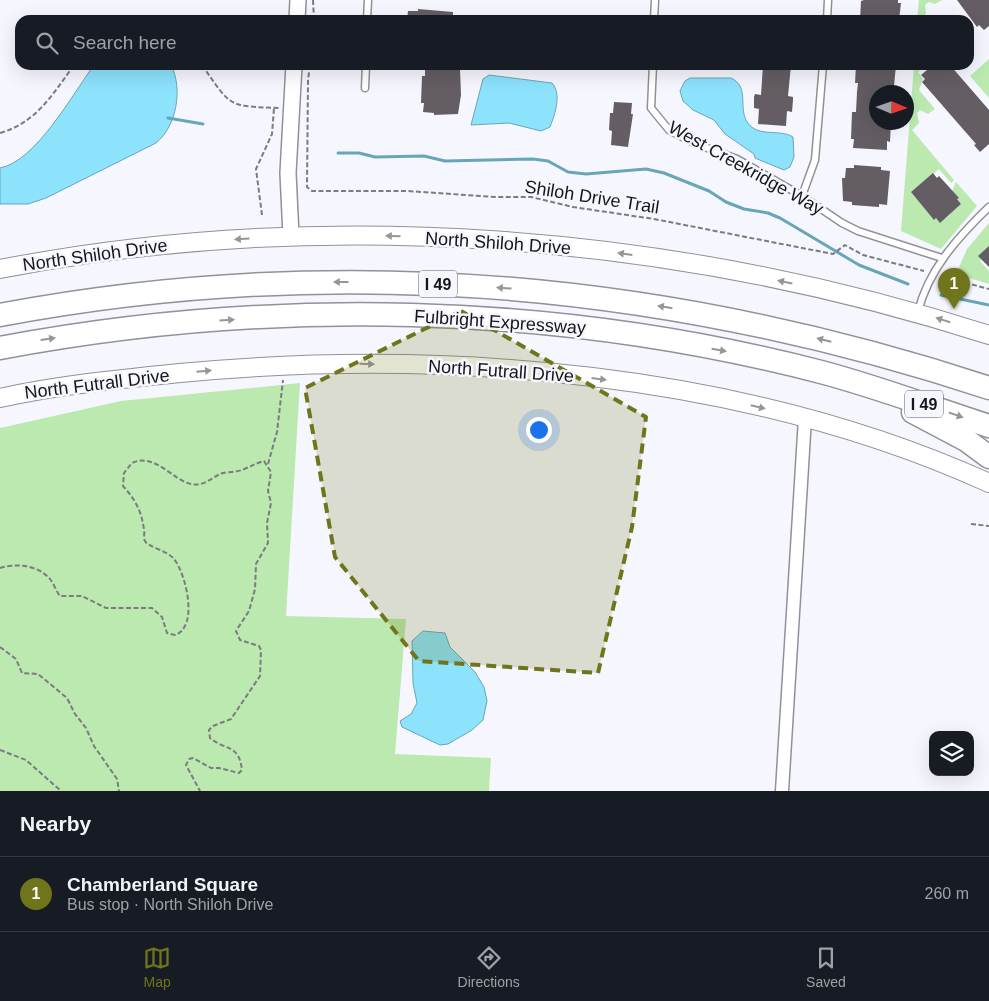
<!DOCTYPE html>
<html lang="en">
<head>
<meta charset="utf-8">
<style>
	body { margin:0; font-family:Arial,sans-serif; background:#242831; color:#f1f3f6 }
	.controls { position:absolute; right:15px; bottom:15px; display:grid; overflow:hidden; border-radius:10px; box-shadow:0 5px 20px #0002 }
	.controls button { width:45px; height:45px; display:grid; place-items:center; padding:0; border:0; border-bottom:1px solid #363941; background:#171b24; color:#f1f3f6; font:25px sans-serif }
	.compass { position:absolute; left:869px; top:85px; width:45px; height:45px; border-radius:50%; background:#171b24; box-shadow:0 5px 20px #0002; rotate:92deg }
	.you { position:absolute; left:538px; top:429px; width:18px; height:18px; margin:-12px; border:4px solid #fff; border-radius:50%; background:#1a73e8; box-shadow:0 0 0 8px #1a73e833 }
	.badge { display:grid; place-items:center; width:32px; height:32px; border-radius:50%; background:#70741b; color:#fff; font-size:16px; font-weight:700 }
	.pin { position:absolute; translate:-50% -41px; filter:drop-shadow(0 1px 2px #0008) }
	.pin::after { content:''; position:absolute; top:26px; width:18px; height:15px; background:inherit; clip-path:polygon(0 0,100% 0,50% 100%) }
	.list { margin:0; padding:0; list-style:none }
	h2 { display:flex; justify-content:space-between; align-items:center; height:65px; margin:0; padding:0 20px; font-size:21px }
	h2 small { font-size:16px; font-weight:400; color:#9ea1a6 }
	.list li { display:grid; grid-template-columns:32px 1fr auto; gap:15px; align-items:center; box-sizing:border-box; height:75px; padding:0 20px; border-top:1px solid #363941 }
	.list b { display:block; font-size:19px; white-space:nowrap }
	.list p { margin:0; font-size:16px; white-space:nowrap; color:#9ea1a6 }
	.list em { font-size:16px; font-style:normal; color:#9ea1a6 }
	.icon { flex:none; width:28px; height:28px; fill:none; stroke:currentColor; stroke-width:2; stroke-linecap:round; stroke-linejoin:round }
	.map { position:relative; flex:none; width:989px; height:791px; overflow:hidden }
	.search { position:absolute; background:#171b24; box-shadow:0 5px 20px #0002; left:15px; right:15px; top:15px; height:55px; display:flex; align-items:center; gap:12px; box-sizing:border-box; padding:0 18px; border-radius:15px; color:#9ea1a6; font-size:19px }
	.sheet { height:140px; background:#171b24 }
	nav { display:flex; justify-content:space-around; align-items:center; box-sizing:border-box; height:70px; border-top:1px solid #363941; background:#171b24; font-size:14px; color:#9ea1a6 }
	nav a { display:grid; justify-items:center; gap:2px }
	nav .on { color:#70741b }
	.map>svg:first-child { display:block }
	.green { fill:#bbe9b0 }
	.water { fill:#8de2fc; stroke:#69a5b8 }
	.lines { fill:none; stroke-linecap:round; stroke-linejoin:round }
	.stream { stroke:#69a5b8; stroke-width:3 }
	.building { fill:#645e64 }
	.service-casing { stroke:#909199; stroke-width:9 }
	.minor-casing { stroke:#909199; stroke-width:15 }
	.tertiary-casing { stroke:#909199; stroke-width:18 }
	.secondary-casing { stroke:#909199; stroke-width:20 }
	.motorway-casing { stroke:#909199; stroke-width:25 }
	.path { stroke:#7b7b80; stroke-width:2; stroke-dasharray:5 2.5; stroke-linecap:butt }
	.service { stroke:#fff; stroke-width:6 }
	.minor { stroke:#fff; stroke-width:12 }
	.tertiary { stroke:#fff; stroke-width:15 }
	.secondary { stroke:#fff; stroke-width:18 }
	.motorway { stroke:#fff; stroke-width:22 }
	.oneway { fill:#969698 }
	.marked { fill:#70741b; fill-opacity:0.2; stroke:#70741b; stroke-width:4; stroke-dasharray:10 6; stroke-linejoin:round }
	.labels { text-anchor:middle; stroke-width:5; stroke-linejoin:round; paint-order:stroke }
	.shield { fill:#f6f7fe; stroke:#595a5e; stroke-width:1 }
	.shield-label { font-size:16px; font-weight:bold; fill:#161619 }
	.street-label { font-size:18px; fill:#161619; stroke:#f6f7fe }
</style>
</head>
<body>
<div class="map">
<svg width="989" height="791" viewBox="0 0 989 791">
	<rect width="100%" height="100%" fill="#f6f7fe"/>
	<!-- green -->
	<g class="green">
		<path d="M919,0H942L935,4L929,2L925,5L926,14L917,20Z"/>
		<path d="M989,59V98L970,76Z"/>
		<path d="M914,65H927L918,72L923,79L919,90L935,109L928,114L920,110L917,113L919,123L912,130L954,180L951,183L939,169L911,192L934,219L946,218L961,204L952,191L956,182L977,206L941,249L901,231Z"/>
		<path d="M989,223V246L980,261L989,271V284L956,274L967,249Z"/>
		<path d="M300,383L286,616L406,619L395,754L491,758L489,791H0V428L121,401Z"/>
	</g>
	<!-- water -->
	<g class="water">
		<path d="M94,65H171C183,88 177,126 156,143L46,198L28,204H0V168C36,161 72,95 94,65Z"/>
		<path d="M489,75L552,83C562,94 555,114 550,127L541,131L509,123L471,125L483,79Z"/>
		<path d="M690,78H731C749,86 739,106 746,120C756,139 779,128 793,137L794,157L790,167L784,170L755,158L754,154L725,134L714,120L693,110L683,101L680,91L685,81Z"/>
		<path d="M423,631L445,633L450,647L475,672L484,687L487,701L483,720L472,730L448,744L440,745L402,727L400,721L411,714L417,703L413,683L412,641Z"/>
	</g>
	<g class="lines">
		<!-- stream -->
		<g class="stream">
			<path d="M168,118L203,124"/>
			<path d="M338,153H359L375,157L424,156L445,161L533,159L548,161L568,172L586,174L646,169L664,173L709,191L726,202L744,209L768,213L780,218L859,265L908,284"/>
			<path d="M941,295L989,305"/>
		</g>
	</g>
	<!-- building -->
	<g class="building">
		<path d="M864,0H898V3H901L899,20H860L861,1Z"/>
		<path d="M957,0H989V26L984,30L979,25L977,27Z"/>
		<path d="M418,9L453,12V20H407L408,11H418Z"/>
		<path d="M763,65H791L788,96L793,97V100L792,112L787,111L786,126L758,124L759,109L754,108V97L755,94L761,95Z"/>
		<path d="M856,65H896L894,86H892L891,92H876V122H891L890,142L887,141V150L853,148L854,139H851L852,112H856L857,92L858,83H855Z"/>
		<path d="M933,65H950L989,110V144L980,152L974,145L976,144L922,82L925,79L921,75Z"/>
		<path d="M436,66L460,69L461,95L458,114L434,115V113L423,112L424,103H421L422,76H425V68H436Z"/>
		<path d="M614,102L632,103L631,114H633L628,147L611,145L612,131L609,130L610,113H613Z"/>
		<path d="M854,165L881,167V170L890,171L887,205L879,204V207L852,205V202L843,201L842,178H845L846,168H854Z"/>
		<path d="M933,173L937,178L939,176L959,198L957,199L961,204L940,223L936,218L934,220L911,192Z"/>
		<path d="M989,246V267L978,256Z"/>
	</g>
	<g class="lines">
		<defs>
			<g id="service">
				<path d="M367,20L368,0"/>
				<path d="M654,20L655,0"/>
				<path d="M827,20L828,0"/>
				<path d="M653,65L651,108L669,130L694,143L737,159L802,196L842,223L858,231L942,258"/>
				<path d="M365,88L366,65"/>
				<path d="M802,196L815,160L823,65"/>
				<path d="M918,312C928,270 958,237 989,207"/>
			</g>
			<path id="minor" d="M782,791L805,418"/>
			<g id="tertiary">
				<path d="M297,20L298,0"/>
				<path d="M291,236L288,173L294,65"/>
			</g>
			<g id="secondary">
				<path d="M0,269C324,206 675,234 989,335"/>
				<path d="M0,398C59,385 120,379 180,373C445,348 745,372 989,483"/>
			</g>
			<g id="motorway">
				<path d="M0,315C335,252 667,282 989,388"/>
				<path d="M0,348C270,297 555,303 821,372C878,387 933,408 989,426"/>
				<path d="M913,412L966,440L989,457"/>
			</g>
		</defs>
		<!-- service casing -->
		<use href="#service" class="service-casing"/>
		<!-- minor casing -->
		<use href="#minor" class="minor-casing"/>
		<!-- tertiary casing -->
		<use href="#tertiary" class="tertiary-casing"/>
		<!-- secondary casing -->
		<use href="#secondary" class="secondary-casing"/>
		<!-- motorway casing -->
		<use href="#motorway" class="motorway-casing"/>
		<!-- path -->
		<g class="path">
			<path d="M313,0L314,20"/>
			<path d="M202,65C232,108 227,106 280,108"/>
			<path d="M310,65L308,80L307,187L312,191H407L496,197H531L573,207L654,219L833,254L845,245L863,255L924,271"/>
			<path d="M0,133C36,123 53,94 74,65"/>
			<path d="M262,215L256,169L272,134L274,108"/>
			<path d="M943,277L989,289"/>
			<path d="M268,464L277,432L283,380"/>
			<path d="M971,524L989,526"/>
			<path d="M0,568C16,563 38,565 50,579C54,584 56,591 60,596H82L106,608H152L162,617L167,633L175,635C199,627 186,574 174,559C168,551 148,547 145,541C143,538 145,533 144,530C142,512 135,499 123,486L124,473L132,463C154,452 174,481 191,484C205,487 211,477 223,473C229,472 236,472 242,470C250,467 256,463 264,461L271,472L268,491L271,503L267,523L268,543L256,564L255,589L249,611L236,631L240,640L259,646L261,650L260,676L231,719L213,726L209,730L210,738C226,751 239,744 242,770L239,773L219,768H211L193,758L189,759L186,765L200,791"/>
			<path d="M0,647L16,659L22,673L38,674L67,698L75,714L86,728L94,746L117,779L119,791"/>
			<path d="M0,750L26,760L61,791"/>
		</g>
		<!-- service -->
		<use href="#service" class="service"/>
		<!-- minor -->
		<use href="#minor" class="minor"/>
		<!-- tertiary -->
		<use href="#tertiary" class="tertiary"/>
		<!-- secondary -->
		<use href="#secondary" class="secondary"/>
		<!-- motorway -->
		<use href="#motorway" class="motorway"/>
	</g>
	<!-- one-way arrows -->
	<defs><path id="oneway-solid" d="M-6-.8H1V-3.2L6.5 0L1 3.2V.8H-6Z" transform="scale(1.25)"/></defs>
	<g class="oneway">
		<use href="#oneway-solid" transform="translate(393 236) rotate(-179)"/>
		<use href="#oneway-solid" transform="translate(242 239) rotate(177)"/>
		<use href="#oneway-solid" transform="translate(625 254) rotate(-172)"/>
		<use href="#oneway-solid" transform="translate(341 282) rotate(180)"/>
		<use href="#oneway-solid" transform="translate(785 282) rotate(-168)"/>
		<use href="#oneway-solid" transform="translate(504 288) rotate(-176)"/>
		<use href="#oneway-solid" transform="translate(665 307) rotate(-171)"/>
		<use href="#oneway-solid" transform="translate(227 320) rotate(-3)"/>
		<use href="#oneway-solid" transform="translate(943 320) rotate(-162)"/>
		<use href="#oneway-solid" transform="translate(48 339) rotate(-8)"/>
		<use href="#oneway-solid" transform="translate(824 340) rotate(-166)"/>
		<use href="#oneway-solid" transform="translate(719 350) rotate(10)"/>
		<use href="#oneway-solid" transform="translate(367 364) rotate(1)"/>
		<use href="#oneway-solid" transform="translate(204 371) rotate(-5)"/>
		<use href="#oneway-solid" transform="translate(599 379) rotate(7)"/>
		<use href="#oneway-solid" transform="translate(758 407) rotate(13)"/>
		<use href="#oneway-solid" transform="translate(956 415) rotate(19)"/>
	</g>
	<!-- marked area -->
	<path class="marked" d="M461,311L646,417L632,527L598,673L419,661L335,557L305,388Z"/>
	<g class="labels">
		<!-- shield labels -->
		<g class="shield">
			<rect x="419" y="270.5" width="38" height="27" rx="4"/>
			<rect x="905" y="390.5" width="38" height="27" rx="4"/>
		</g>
		<g class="shield-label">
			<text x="438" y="290">I 49</text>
			<text x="924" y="410">I 49</text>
		</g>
		<!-- street labels -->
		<g class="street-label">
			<text transform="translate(746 168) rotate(29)" y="6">West Creekridge Way</text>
			<text transform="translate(592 197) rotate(9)" y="6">Shiloh Drive Trail</text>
			<text transform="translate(498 243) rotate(4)" y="6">North Shiloh Drive</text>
			<text transform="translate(95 255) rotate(-8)" y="6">North Shiloh Drive</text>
			<text transform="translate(500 322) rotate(4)" y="6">Fulbright Expressway</text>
			<text transform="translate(501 371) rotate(4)" y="6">North Futrall Drive</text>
			<text transform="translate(97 384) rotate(-7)" y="6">North Futrall Drive</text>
		</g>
	</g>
</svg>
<div class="controls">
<button><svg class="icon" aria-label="layers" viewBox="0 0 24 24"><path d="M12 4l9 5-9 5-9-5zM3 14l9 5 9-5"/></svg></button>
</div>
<svg class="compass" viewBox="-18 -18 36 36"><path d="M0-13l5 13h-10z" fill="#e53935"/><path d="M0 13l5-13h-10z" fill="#9ea1a6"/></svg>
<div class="you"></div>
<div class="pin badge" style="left:954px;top:309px">1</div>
<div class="search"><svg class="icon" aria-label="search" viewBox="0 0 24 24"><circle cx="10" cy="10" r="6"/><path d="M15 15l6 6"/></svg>Search here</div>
</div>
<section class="sheet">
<h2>Nearby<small></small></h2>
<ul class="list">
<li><span class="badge">1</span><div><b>Chamberland Square</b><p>Bus stop · North Shiloh Drive</p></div><em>260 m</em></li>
</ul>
</section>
<nav>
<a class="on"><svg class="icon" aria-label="map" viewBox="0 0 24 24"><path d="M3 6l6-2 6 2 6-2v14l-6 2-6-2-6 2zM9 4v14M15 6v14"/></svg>Map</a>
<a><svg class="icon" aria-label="directions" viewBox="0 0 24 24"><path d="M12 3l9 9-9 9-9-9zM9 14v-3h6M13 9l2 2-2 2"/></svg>Directions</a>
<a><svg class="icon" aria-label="saved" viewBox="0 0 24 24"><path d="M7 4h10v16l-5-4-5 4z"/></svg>Saved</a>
</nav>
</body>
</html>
